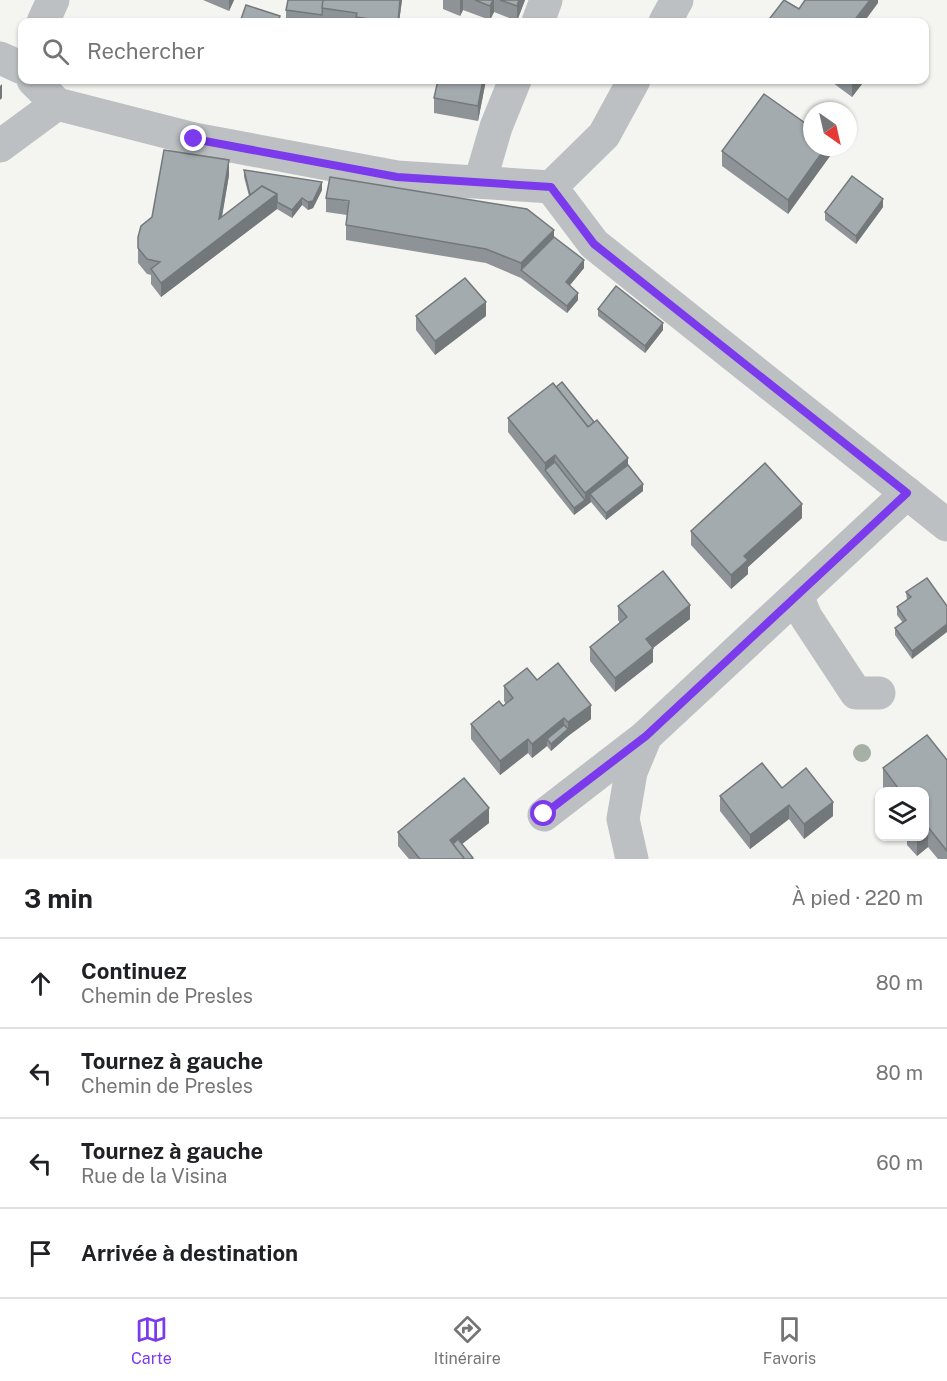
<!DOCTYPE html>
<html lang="fr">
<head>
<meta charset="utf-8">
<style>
	body { margin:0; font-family:"Public Sans",sans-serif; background:#f6f6f6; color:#202124 }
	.controls { position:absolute; right:18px; bottom:18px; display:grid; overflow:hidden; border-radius:12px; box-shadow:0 2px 4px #0004 }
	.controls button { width:54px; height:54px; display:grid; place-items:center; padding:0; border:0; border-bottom:2px solid #e0e0e0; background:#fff; color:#202124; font:30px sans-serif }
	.compass { position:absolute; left:803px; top:102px; width:54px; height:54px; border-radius:50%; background:#fff; box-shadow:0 2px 4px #0004; rotate:146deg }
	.stop { position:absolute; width:18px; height:18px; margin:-14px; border:4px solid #7c3aed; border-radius:50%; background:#fff }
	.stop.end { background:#7c3aed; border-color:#fff; box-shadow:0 2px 6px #0008 }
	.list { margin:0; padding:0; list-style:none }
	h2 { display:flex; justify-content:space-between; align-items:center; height:78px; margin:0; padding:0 24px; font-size:26px }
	h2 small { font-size:20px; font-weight:400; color:#757577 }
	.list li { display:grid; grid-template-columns:39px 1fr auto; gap:18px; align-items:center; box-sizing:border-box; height:90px; padding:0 24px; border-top:2px solid #e0e0e0 }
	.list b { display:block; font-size:22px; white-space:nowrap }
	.list p { margin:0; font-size:20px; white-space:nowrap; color:#757577 }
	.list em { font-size:20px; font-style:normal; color:#757577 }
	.icon { flex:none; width:33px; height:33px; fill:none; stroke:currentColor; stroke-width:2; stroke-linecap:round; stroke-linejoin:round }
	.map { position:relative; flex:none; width:947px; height:859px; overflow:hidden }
	.search { position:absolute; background:#fff; box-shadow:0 2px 4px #0004; left:18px; right:18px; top:18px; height:66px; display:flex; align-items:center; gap:15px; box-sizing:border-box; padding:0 21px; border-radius:12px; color:#757577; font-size:22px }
	.sheet { height:438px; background:#fff }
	nav { display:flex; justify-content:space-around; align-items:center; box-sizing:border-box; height:84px; border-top:2px solid #e0e0e0; background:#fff; font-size:16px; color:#757577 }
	nav a { display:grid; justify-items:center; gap:3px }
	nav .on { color:#7c3aed }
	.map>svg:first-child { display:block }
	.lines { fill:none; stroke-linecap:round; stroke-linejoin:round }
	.minor { stroke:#bcc0c2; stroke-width:33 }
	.tree { fill:#a8afa4 }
	.wall { fill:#8d9396 }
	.shaded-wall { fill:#73787a }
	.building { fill:#a4abaf; stroke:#73787a; stroke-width:1.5 }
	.route { stroke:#7c3aed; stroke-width:8 }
</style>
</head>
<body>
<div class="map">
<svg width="947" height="859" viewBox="0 0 947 859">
	<rect width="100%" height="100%" fill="#f4f4f1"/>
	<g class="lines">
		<!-- minor -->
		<g class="minor">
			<path d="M43,22L53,0"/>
			<path d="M538,22L546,0"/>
			<path d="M665,22L677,0"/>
			<path d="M0,58L22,68"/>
			<path d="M33,80L57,104L194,139L397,177L551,187"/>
			<path d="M0,146L57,104"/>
			<path d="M480,182L496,127L515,80"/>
			<path d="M551,187L594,244L947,525"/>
			<path d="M551,187L604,135L634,80"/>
			<path d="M797,596L806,617L856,693H879"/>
			<path d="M544,815L645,737"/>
			<path d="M632,859L623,819L631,772L646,736L907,493"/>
		</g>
	</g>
	<!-- trees -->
	<circle class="tree" cx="862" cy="753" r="9"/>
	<!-- wall -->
	<g class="wall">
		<path d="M203,0H234L229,11Z"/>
		<path d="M288,0H402L399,22H322L286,18V10Z"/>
		<path d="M443,0H525L517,21L494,12L490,20L463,10L460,16L443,9Z"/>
		<path d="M438,80H486L478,121L434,113V98Z"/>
		<path d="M829,80H865L852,97Z"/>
		<path d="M830,147V156L788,214L722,166V151Z"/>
		<path d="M244,170L322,190L313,208L308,210L302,205L292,218L277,209L161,297L151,284V275L147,274L138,263V237L229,175L222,217L249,196L244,177Z"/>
		<path d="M326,198L554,237L584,268L569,286L578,300L567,313L521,278L486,263L346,240V225L347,215L326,212Z"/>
		<path d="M883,207L856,244L825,220V212Z"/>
		<path d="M598,309L663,330L645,353L598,316Z"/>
		<path d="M416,316H486L435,355L416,330Z"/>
		<path d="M508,418L628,465L643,491L606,520L591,502L574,515L508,432Z"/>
		<path d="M802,518L748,567V574L731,589L691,545V531Z"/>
		<path d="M927,578L912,659L895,635V628L903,623L897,615V607L907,600L906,592Z"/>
		<path d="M618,606L690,619L653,648V662L615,692L590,661V647L620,623L618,620Z"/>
		<path d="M537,680L591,719L568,736L551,751L547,746L532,758L528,753L500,775L471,739V724L506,704L504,701V686Z"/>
		<path d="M947,760V859H938L928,847L917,856L907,845V837H924V792H886L883,788V768Z"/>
		<path d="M782,788L833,816L804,839L789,819L750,849L720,811V796Z"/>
		<path d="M489,823L462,844L473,859H409L398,846V832Z"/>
	</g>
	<!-- shaded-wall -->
	<g class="shaded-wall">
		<path d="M229,0H234L229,11Z"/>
		<path d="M400,0H402L399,22H398Z"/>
		<path d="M460,0H463V10L460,16Z"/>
		<path d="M493,0H494V12L490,20V6Z"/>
		<path d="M519,0H525L517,21V6Z"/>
		<path d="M870,0H878V3L864,22H853Z"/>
		<path d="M483,80H486L478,121V106Z"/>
		<path d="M854,80H865L852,97V83Z"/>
		<path d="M2,84V98L0,100V86Z"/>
		<path d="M826,147H830V156L788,214V200Z"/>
		<path d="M229,160V175L219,233V219Z"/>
		<path d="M322,182V190L313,208L308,210V202Z"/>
		<path d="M277,194V209L161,297V283Z"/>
		<path d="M302,198V205L292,218V210Z"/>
		<path d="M883,199V207L856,244V236Z"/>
		<path d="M554,230V245L521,270V263Z"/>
		<path d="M584,260V268L566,290V282Z"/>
		<path d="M578,293V300L567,313V306Z"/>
		<path d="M486,302V316L435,355V341Z"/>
		<path d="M663,323V330L645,353V346Z"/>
		<path d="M555,455V469L545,470V463Z"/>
		<path d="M628,458V472L590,494L591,502L574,515V508L585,500V493Z"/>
		<path d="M643,484V491L606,520V513Z"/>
		<path d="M802,504V518L748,567V574L731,589V575L744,556Z"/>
		<path d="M690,605V619L653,648V662L615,692V678L646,639Z"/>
		<path d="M947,624V632L912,659V651Z"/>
		<path d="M591,705V719L568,736V722Z"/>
		<path d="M564,718V732L568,729V736L551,751V744L547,739V746L532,758V744Z"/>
		<path d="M528,739V753L500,775V761Z"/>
		<path d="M833,802V816L804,839V824Z"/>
		<path d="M789,805V819L750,849V835Z"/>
		<path d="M489,808V823L453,851L450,840Z"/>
		<path d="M928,827V847L917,856V837H924V830Z"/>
	</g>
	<!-- building -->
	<g class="building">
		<path d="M288,0H323L322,15L286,10Z"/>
		<path d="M323,0H400L398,22H392L356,17L357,13L322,8Z"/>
		<path d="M475,0H493L490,6Z"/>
		<path d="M500,0H519L517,6Z"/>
		<path d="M784,0L799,9L805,0H870L853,22H767Z"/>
		<path d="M246,5L280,16L278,22H240Z"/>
		<path d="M438,80H483L478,106L434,98Z"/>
		<path d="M764,94L812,128V147H826L788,200L722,151Z"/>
		<path d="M164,150L229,160L219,219L262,186L277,194L161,283L151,269L160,262L147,259L138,248V237L141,226L152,217Z"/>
		<path d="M244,170L322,182L313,201L308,202L302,198L292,210L277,202V194L262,186L250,195Z"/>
		<path d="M852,176L883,199L856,236L825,212Z"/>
		<path d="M330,177L527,209L554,230L521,263L486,249L346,225L349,201L326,198Z"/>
		<path d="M554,237L584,260L566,282L578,293L567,306L521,270Z"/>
		<path d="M465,278L486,302L435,341L416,316Z"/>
		<path d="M616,286L663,323L645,346L598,309Z"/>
		<path d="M562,382L594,422L588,427L556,387Z"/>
		<path d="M553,383L588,427L597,420L628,458L585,493L555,455L545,463L508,418Z"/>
		<path d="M555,462L585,500L574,508L545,470Z"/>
		<path d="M765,463L802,504L744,556L748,560L731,575L691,531Z"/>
		<path d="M628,465L643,484L606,513L590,494Z"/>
		<path d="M663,571L690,605L646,639L653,648L615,678L590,647L627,617L618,606Z"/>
		<path d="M927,578L947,606V624L912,651L895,628L906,620L897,607L911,597L906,592Z"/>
		<path d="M558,663L591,705L568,722L564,718L532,744L528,739L500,761L471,724L499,701L503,706L513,698L504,686L527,668L537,680Z"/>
		<path d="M564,725L568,729L551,744L547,739Z"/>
		<path d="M927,735L947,760V851L928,827L924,830V792H901L883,768Z"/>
		<path d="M762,763L782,788L806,768L833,802L804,824L789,805L750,835L720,796Z"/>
		<path d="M464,778L489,808L450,840L464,858L462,859H420L398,832Z"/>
		<path d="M458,839L473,858L471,859H464V858L453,844Z"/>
	</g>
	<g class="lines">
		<!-- route -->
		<path class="route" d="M194,139L397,177L551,187L594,244L907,493L646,736L544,814"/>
	</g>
</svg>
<div class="controls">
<button><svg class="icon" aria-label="layers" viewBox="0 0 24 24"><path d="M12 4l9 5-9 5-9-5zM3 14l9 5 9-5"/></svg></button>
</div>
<svg class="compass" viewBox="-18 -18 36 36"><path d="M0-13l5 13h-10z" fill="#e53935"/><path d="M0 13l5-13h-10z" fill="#757577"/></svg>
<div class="stop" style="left:544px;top:814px"></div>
<div class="stop end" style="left:194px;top:139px"></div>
<div class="search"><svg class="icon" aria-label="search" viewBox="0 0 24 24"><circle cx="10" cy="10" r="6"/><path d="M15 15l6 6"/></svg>Rechercher</div>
</div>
<section class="sheet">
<h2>3 min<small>À pied · 220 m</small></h2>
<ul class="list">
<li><svg class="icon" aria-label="ahead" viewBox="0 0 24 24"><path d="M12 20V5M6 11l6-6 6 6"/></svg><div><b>Continuez</b><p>Chemin de Presles</p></div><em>80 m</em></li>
<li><svg class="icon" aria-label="left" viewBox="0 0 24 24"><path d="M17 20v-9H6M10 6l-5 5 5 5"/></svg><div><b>Tournez à gauche</b><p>Chemin de Presles</p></div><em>80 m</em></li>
<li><svg class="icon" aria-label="left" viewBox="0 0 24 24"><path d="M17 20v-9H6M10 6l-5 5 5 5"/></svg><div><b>Tournez à gauche</b><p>Rue de la Visina</p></div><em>60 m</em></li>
<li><svg class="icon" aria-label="arrive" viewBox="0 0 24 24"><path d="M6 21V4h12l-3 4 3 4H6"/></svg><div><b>Arrivée à destination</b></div></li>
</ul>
</section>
<nav>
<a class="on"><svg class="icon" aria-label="map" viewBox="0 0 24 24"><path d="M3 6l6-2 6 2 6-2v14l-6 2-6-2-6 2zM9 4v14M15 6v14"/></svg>Carte</a>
<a><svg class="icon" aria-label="directions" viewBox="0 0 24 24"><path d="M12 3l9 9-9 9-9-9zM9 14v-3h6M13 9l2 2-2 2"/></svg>Itinéraire</a>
<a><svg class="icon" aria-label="saved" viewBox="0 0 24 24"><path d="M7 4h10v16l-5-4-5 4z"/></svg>Favoris</a>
</nav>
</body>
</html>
